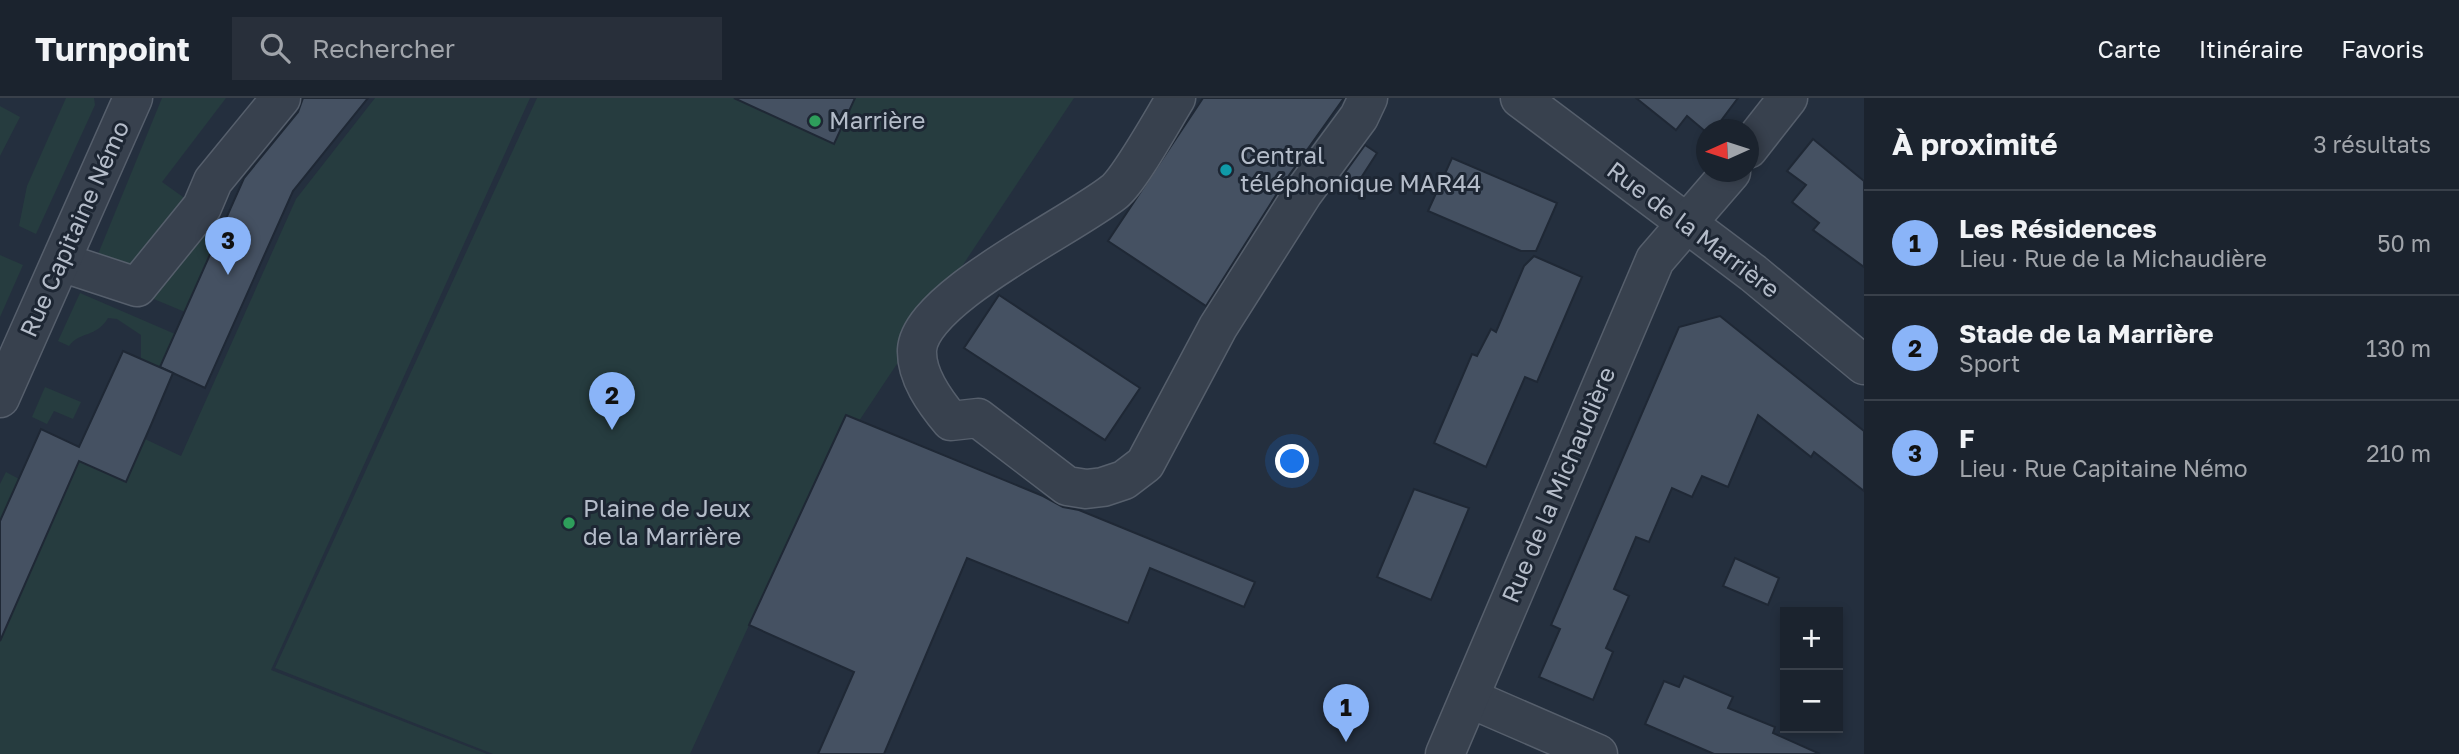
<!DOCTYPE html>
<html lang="fr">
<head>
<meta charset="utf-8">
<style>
	body { margin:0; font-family:"Golos Text",sans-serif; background:#282f3a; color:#f1f3f6 }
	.controls { position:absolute; right:21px; bottom:21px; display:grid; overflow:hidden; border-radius:0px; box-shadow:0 4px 10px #0003 }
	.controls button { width:63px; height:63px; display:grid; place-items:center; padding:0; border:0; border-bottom:2px solid #39404a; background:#1b232e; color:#f1f3f6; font:35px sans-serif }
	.compass { position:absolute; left:1696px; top:21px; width:63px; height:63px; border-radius:50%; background:#1b232e; box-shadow:0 4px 10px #0003; rotate:267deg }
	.you { position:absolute; left:1293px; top:364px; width:24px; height:24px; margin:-18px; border:5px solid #fff; border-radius:50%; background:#1a73e8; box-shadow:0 0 0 10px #1a73e833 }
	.badge { display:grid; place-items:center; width:46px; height:46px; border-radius:50%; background:#8ab4f8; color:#111; font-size:23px; font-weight:700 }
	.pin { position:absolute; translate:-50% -58px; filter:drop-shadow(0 2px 4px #0008) }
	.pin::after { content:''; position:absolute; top:37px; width:24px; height:21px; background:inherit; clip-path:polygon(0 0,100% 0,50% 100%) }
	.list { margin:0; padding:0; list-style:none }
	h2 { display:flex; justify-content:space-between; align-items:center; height:91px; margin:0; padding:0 28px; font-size:30px }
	h2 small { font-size:23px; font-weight:400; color:#a0a4aa }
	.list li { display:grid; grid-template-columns:46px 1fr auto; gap:21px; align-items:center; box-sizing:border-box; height:105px; padding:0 28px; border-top:2px solid #39404a }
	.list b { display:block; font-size:26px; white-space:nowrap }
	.list p { margin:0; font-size:23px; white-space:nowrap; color:#a0a4aa }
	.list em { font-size:23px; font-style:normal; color:#a0a4aa }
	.icon { flex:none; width:38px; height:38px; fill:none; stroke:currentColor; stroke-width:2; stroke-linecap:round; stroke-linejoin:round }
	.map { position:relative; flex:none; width:1864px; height:656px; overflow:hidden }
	header { display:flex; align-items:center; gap:42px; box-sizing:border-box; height:98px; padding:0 35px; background:#1b232e; border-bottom:2px solid #39404a }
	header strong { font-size:33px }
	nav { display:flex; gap:38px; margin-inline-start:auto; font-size:24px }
	.search { width:490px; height:63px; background:#282f3a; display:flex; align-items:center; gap:18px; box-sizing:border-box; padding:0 24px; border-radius:0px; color:#a0a4aa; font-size:26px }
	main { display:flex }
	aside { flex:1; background:#1b232e }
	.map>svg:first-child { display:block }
	.green { fill:#263c3f }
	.building { fill:#455162; stroke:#1f2835; stroke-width:2 }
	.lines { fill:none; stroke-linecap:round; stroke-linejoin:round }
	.minor-casing { stroke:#565f6c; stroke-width:41 }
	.minor { stroke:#38414e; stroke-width:38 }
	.leisure-dot { fill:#2e9e5b; stroke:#1d2633; stroke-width:2.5 }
	.culture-dot { fill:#0f9aa8; stroke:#1d2633; stroke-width:2.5 }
	.labels { text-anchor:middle; stroke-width:6; stroke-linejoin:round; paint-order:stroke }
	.poi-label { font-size:24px; fill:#b4bcc9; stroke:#1d2633; text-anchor:start }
	.street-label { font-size:24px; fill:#b4bcc9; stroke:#1d2633 }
</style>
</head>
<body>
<header>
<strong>Turnpoint</strong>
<div class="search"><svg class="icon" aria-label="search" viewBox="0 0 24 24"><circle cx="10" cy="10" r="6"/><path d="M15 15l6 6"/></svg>Rechercher</div>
<nav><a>Carte</a><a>Itinéraire</a><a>Favoris</a></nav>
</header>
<main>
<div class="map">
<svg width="1864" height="656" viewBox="0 0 1864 656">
	<rect width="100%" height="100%" fill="#242f3e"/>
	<!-- green -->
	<g class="green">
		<path d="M66,0H94L95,7L36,136L19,128L27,88Z"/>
		<path d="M162,0H226L162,84L190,104L137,170L94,166Z"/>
		<path d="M375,0H530L271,572L487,656H0V543L79,363L125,384L145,341L181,358L296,101Z"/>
		<path d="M537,0H1074L859,323L845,317L690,656H493L275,570Z"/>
		<path d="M0,8L20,19L0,58Z"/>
		<path d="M201,134L217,141L185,214L149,199Z"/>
		<path d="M0,157L23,167L0,219Z"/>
		<path d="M80,195L175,236L161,269L141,261V237L117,221L108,220C96,240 80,233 69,248L58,243Z"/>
		<path d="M45,289L81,304L73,321L54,313L47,326L32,319Z"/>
		<path d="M6,374L19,381L0,423V386Z"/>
	</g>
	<!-- building -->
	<g class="building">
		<path d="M303,0H368L293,93L205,290L160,269L244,80L298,14Z"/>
		<path d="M734,0H855L834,46Z"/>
		<path d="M1203,0H1344L1285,83L1206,208L1108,143Z"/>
		<path d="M1636,0H1738L1714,32L1706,34L1687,18L1676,32Z"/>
		<path d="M1813,41L1864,83V169L1813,132L1819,125L1792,104L1806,87L1787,73Z"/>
		<path d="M1365,47L1377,55L1357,86L1344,76Z"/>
		<path d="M1452,60L1557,105L1536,153H1521L1428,113Z"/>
		<path d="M1534,158L1582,179L1537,284L1525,279L1486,369L1434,345L1472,256L1477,258L1491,231L1496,234L1524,168Z"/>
		<path d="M999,197L1140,290L1105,342L964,250Z"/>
		<path d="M1720,218L1864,333V393L1814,354L1811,359L1758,317L1728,389L1702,378L1692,399L1672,390L1649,444L1636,439L1614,491L1629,498L1606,550L1613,554L1593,602L1539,579L1560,531L1551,527L1679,229Z"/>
		<path d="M123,253L173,275L151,327L126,384L79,363L0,543V423L41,331L79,349Z"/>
		<path d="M846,317L1043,398L1063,409L1079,412L1255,484L1244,509L1150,470L1128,525L967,460L884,656H818L854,574L749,527Z"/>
		<path d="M1414,391L1469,410L1431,502L1377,479Z"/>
		<path d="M1735,460L1779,480L1768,507L1723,488Z"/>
		<path d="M1684,578L1733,599L1728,610L1775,629L1773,635L1820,656H1714L1645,626L1664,583L1679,589Z"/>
	</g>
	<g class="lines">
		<defs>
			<g id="minor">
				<path d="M1176,0C1163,21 1130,81 1114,94C1072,128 920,199 917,252C916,278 935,304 951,323L978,320L1067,388L1086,391L1103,389L1124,382L1145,366L1218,229L1303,95L1359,19L1368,0"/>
				<path d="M1520,0L1753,175L1864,267"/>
				<path d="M1748,51L1788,0"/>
				<path d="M61,164L137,189L202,109L213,83L281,0"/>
				<path d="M0,300L133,0"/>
				<path d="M1469,600L1598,656"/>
				<path d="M1445,656L1655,162L1731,74"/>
			</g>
		</defs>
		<!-- minor casing -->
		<use href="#minor" class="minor-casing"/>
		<!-- minor -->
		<use href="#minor" class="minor"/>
	</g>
	<!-- markers -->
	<g class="leisure-dot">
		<circle cx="815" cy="23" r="7"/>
		<circle cx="569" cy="425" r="7"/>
	</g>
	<circle class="culture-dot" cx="1226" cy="72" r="7"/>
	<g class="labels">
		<!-- poi labels -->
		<g class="poi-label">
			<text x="829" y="31">Marrière</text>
			<text x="1240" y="66">Central<tspan x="1240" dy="28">téléphonique MAR44</tspan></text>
			<text x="583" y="419">Plaine de Jeux<tspan x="583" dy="28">de la Marrière</tspan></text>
		</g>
		<!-- street labels -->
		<g class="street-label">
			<text transform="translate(75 131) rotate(-66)" y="8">Rue Capitaine Némo</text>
			<text transform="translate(1693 132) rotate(37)" y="8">Rue de la Marrière</text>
			<text transform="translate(1559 387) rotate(-67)" y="8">Rue de la Michaudière</text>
		</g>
	</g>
</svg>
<div class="controls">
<button>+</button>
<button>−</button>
</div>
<svg class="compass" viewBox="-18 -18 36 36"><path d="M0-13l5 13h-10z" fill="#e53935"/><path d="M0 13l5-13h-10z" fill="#a0a4aa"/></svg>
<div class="you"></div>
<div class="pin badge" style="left:1346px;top:644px">1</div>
<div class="pin badge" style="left:612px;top:332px">2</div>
<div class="pin badge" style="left:228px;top:177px">3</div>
</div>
<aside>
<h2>À proximité<small>3 résultats</small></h2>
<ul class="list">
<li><span class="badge">1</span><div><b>Les Résidences</b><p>Lieu · Rue de la Michaudière</p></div><em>50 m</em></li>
<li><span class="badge">2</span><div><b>Stade de la Marrière</b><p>Sport</p></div><em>130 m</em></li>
<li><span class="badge">3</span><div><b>F</b><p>Lieu · Rue Capitaine Némo</p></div><em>210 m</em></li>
</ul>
</aside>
</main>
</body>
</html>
